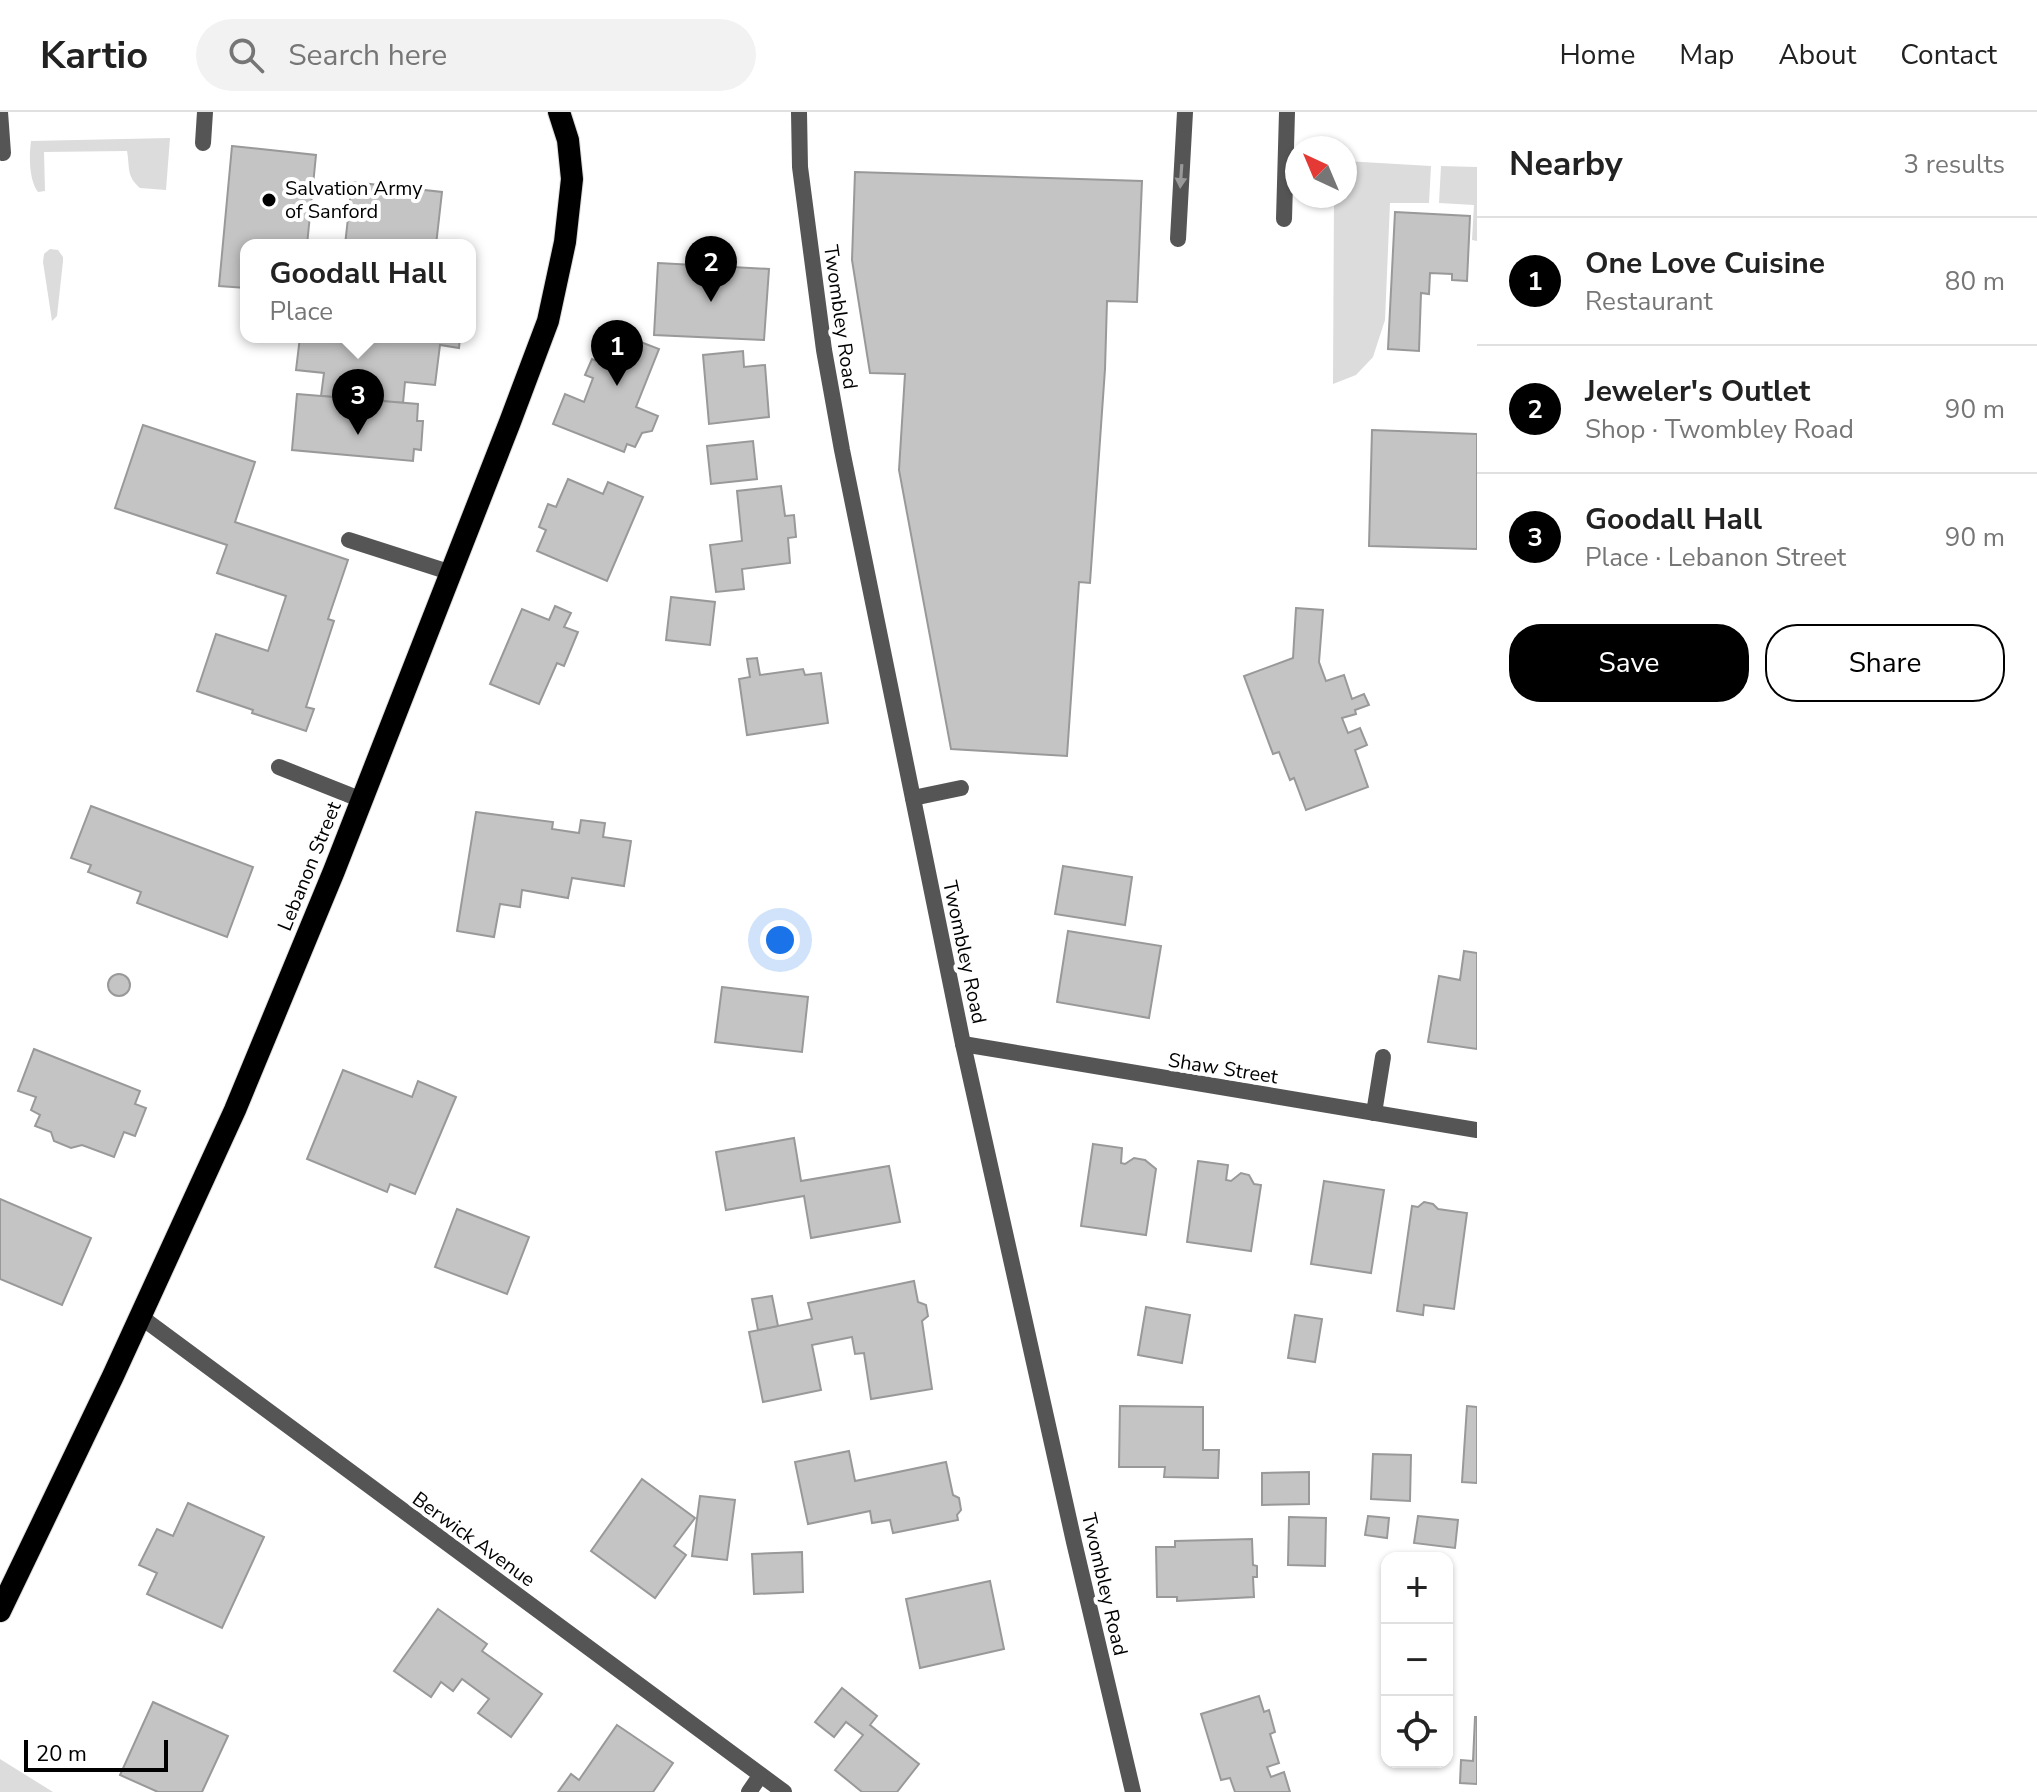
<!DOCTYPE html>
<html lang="en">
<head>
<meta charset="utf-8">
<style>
	body { margin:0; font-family:"Nunito Sans",sans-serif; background:#f2f2f2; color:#222 }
	.controls { position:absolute; right:24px; bottom:24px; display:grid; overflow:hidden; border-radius:16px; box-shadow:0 2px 6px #0004 }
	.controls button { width:72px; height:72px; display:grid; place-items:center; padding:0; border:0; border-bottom:2px solid #e0e0e0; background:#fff; color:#222; font:40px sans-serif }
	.compass { position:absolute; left:1285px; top:24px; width:72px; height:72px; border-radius:50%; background:#fff; box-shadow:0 2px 6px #0004; rotate:316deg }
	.scale { position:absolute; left:24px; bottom:20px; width:144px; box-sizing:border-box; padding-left:8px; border:4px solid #000; border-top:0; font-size:22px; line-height:28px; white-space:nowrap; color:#000; -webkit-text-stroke:6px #fff; paint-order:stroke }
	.you { position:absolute; left:780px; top:828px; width:28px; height:28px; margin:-20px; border:6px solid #fff; border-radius:50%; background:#1a73e8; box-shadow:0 0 0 12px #1a73e833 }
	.badge { display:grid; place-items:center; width:52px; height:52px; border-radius:50%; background:#000; color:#fff; font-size:26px; font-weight:700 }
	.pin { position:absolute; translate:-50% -66px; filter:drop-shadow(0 2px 4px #0008) }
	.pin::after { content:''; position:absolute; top:42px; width:28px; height:24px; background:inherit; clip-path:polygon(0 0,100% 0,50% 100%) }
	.popup { position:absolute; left:240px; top:127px; width:236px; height:104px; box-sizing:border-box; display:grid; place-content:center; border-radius:16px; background:#fff; filter:drop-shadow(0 2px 6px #0005); font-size:26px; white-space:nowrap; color:#767676 }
	.popup b { font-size:30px; color:#222 }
	.popup::after { content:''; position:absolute; left:50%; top:100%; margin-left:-16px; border:16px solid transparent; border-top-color:#fff }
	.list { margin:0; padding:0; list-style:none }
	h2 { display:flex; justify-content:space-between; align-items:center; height:104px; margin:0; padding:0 32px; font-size:34px }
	h2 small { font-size:26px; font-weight:400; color:#767676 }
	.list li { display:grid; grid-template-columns:52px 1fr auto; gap:24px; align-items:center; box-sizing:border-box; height:128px; padding:0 32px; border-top:2px solid #e0e0e0 }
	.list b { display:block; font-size:30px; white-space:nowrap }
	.list p { margin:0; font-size:26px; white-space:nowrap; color:#767676 }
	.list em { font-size:26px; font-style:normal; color:#767676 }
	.actions { display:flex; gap:16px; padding:24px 32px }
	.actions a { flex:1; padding:18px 0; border:2px solid #000; border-radius:32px; text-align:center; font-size:28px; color:#000 }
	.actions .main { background:#000; color:#fff }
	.icon { flex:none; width:44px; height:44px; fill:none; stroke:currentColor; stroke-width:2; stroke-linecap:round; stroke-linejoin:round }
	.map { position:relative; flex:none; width:1477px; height:1680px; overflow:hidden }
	header { display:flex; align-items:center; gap:48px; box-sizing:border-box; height:112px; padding:0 40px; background:#fff; border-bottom:2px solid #e0e0e0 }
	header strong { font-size:38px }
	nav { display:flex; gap:44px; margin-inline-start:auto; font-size:28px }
	.search { width:560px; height:72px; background:#f2f2f2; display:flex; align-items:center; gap:20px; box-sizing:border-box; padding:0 28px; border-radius:44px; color:#767676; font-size:30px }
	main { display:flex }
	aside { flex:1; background:#fff }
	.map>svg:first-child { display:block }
	.green { fill:#dcdcdc }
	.building { fill:#c4c4c4; stroke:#999; stroke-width:2 }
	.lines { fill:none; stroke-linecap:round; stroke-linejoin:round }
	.trunk-casing { stroke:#dbdbdb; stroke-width:24 }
	.service { stroke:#555; stroke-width:16 }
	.minor { stroke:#555; stroke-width:16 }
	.trunk { stroke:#000; stroke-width:22 }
	.oneway { fill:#999 }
	.poi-dot { fill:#000; stroke:#fff; stroke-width:3 }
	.labels { text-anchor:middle; stroke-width:8; stroke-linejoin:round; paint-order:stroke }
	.poi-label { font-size:20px; fill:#000; stroke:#fff; text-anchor:start }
	.street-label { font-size:20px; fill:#000; stroke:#fff }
</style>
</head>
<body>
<header>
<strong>Kartio</strong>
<div class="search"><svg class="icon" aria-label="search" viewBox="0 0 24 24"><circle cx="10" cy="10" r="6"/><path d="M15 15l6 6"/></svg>Search here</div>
<nav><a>Home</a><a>Map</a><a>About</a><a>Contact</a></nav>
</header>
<main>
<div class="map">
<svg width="1477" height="1680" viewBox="0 0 1477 1680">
	<rect width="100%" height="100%" fill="#fff"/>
	<!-- green -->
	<g class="green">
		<path d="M170,26L166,78L140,76C126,64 130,55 127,39L44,40L45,79L38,80C29,68 29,44 31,29Z"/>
		<path d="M1345,49L1431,54L1429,91H1390L1385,208L1373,245L1356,263L1333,272L1334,84H1345Z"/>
		<path d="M1441,54L1477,55V129L1472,128L1474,93L1439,91Z"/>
		<path d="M50,137L58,138L63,145V149L57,204L52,209L43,150L44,142Z"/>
		<path d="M0,1647L53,1680H0Z"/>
	</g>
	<!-- building -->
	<g class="building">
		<path d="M232,34L316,43L307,133H246V176L219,174Z"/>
		<path d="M855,60L1142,69L1137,190L1107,189L1105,257L1090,471L1079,470L1067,644L951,637L899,358L905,262L870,261L852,148Z"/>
		<path d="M352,70L442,80L436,133H345Z"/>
		<path d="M1395,100L1470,104L1467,169L1452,168V162L1430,161L1429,182L1421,181L1419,239L1388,237Z"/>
		<path d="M658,151L769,157L764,228L654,223Z"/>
		<path d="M612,219L659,237L636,295L658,304L652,319L642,321L635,335L627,332L624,340L553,312L565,282L584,290L593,266L585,263L592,247L599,250Z"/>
		<path d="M300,225H460L459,236L440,233L435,273L405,270L403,291L321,284L324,261L296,258Z"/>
		<path d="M743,239L744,255L765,253L769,305L709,312L703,243Z"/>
		<path d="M297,282L418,292L417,309H423L421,338L414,337L413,349L292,338Z"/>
		<path d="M143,313L255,350L235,410L348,448L328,507L334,509L306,595L314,597L306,619L252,601L253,598L197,579L216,522L268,539L286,484L217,461L227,433L115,396Z"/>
		<path d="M1372,318L1477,322V437L1369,434Z"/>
		<path d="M753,329L757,367L711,372L707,334Z"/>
		<path d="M568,367L603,382L608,370L643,385L607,469L537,439L546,418L539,415L548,392L556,395Z"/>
		<path d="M781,374L785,404L794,403L796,425L788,426L790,451L742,457L744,477L716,480L710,433L742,429L737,379Z"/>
		<path d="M671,485L715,490L710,533L666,528Z"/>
		<path d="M555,494L571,501L564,515L578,520L564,554L557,551L539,592L490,572L522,497L549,508Z"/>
		<path d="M1296,496L1323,498L1319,550L1326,569L1344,563L1352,587L1364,582L1369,593L1355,598L1356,602L1342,606L1348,621L1360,616L1367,633L1355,638L1368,675L1306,698L1294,666L1290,668L1279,640L1273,642L1244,564L1293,546Z"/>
		<path d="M757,546L760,563L803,557L805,563L821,561L828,611L747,623L739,567L750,565L747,547Z"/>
		<path d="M91,694L253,755L227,825L137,791L141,780L88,760L91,753L71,746Z"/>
		<path d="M476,700L553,710L552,717L579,721L581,708L605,711L603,725L631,729L624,774L572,766L568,786L522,778L520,795L500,792L494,825L457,819Z"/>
		<path d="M1063,754L1132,765L1125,813L1055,802Z"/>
		<path d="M1068,819L1161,834L1149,906L1057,890Z"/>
		<path d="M1464,839L1477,841V937L1428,930L1439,864L1460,868Z"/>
		<circle cx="119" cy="873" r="11"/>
		<path d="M722,875L808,885L802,940L715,930Z"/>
		<path d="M34,937L140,979L135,992L146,996L135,1024L124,1020L114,1045L82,1033L71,1036L54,1029L51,1020L35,1014L40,1003L31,998L36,985L18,979Z"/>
		<path d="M343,958L412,985L418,969L456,985L415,1082L390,1072L387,1080L307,1047Z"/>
		<path d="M794,1026L801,1069L889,1054L900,1110L811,1126L804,1084L726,1098L716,1040Z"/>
		<path d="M1093,1032L1122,1036L1121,1051L1125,1052L1134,1046L1145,1048L1156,1057L1146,1123L1081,1114Z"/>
		<path d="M1198,1049L1228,1053L1226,1068L1231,1069L1241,1061L1249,1063L1254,1072L1261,1073L1251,1139L1187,1130Z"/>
		<path d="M1324,1069L1384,1078L1371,1161L1311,1152Z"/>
		<path d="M0,1087L91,1126L62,1193L0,1167Z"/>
		<path d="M1424,1090L1433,1092L1438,1097L1467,1101L1454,1197L1424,1193L1423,1203L1397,1199L1412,1094L1418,1095Z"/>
		<path d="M457,1097L529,1125L507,1182L435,1155Z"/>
		<path d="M914,1169L918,1190L926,1193L928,1204L922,1209L932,1277L871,1287L864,1241L855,1242L852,1225L812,1233L821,1278L763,1290L749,1220L812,1207L808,1191Z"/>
		<path d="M772,1184L778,1214L758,1218L752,1187Z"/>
		<path d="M1146,1195L1190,1203L1182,1251L1138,1243Z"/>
		<path d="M1295,1203L1322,1207L1315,1250L1288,1246Z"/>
		<path d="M1120,1294L1203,1295V1338H1219L1218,1366L1164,1365L1165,1355H1119Z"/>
		<path d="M1467,1294L1477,1295V1371L1462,1370Z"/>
		<path d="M849,1339L855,1369L946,1350L953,1383L959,1386L961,1398L957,1403L958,1408L893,1421L890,1408L872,1411L870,1399L808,1412L795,1350Z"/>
		<path d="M1373,1342L1411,1343L1410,1389L1371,1387Z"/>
		<path d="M1309,1360V1392L1262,1393V1361Z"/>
		<path d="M642,1367L695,1406L674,1434L686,1443L655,1486L591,1439Z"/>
		<path d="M700,1384L735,1388L727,1448L692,1444Z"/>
		<path d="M188,1391L264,1425L222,1516L147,1482L157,1461L139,1453L157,1417L173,1424Z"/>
		<path d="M1368,1404L1389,1406L1387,1426L1365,1423Z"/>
		<path d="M1418,1404L1458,1408L1455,1436L1414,1431Z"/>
		<path d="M1289,1405L1326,1406L1325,1454L1288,1453Z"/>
		<path d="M1252,1427L1253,1453L1257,1454V1465H1253L1254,1485L1177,1489V1485H1157L1156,1435H1175V1429Z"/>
		<path d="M802,1440L803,1480L754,1482L752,1442Z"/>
		<path d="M990,1469L1004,1537L920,1556L906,1487Z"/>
		<path d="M438,1497L487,1532L482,1539L542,1582L511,1625L478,1601L489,1587L462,1567L453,1579L441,1570L431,1585L394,1559Z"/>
		<path d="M842,1576L877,1604L870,1613L919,1652L897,1680H862L835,1658L863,1623L846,1610L834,1625L815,1610Z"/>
		<path d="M1259,1584L1264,1600L1269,1598L1275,1620L1270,1622L1279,1651L1267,1655L1271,1665L1284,1660L1290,1680H1235L1230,1666L1221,1668L1201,1602Z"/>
		<path d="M153,1590L228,1624L202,1680H158L120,1663Z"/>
		<path d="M1475,1605H1477V1672L1460,1671L1461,1648L1473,1649Z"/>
		<path d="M617,1613L673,1651L653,1680H558L571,1662L579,1668Z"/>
	</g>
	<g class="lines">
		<defs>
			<path id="trunk" d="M0,1499L113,1264L235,998L334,759L510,310L548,209L565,130L572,67L568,28L559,0"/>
		</defs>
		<!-- trunk casing -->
		<use href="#trunk" class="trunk-casing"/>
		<!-- service -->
		<g class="service">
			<path d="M0,0L3,41"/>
			<path d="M203,31L205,0"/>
			<path d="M1284,107L1287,0"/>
			<path d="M1178,127L1185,0"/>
			<path d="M349,428L452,461"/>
			<path d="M279,655L362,688"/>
			<path d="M913,686L961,676"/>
			<path d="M1374,1001L1383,945"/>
		</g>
		<!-- minor -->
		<g class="minor">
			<path d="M799,0L800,55L824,238L842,338L963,932L1074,1430L1133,1680"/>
			<path d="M963,932L1477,1018"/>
			<path d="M141,1205L784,1680"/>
			<path d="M749,1680L760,1664"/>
		</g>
		<!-- trunk -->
		<use href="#trunk" class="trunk"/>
	</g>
	<!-- one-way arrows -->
	<defs><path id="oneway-solid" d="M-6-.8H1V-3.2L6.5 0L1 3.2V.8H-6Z" transform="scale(2)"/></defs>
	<use class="oneway" href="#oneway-solid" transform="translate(1181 64) rotate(94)"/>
	<!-- markers -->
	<circle class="poi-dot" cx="269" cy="88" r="8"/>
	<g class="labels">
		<!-- poi labels -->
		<g class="poi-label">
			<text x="285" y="83">Salvation Army<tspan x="285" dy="23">of Sanford</tspan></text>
		</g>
		<!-- street labels -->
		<g class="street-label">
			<text transform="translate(841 205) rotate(82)" y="7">Twombley Road</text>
			<text transform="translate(309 754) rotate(-68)" y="7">Lebanon Street</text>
			<text transform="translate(965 840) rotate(78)" y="7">Twombley Road</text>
			<text transform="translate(1223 956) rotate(9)" y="7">Shaw Street</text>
			<text transform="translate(474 1427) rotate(36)" y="7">Berwick Avenue</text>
			<text transform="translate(1105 1472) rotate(77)" y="7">Twombley Road</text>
		</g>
	</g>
</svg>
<div class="controls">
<button>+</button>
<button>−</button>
<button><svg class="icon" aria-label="locate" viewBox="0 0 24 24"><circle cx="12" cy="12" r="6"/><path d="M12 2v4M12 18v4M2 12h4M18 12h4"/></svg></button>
</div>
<svg class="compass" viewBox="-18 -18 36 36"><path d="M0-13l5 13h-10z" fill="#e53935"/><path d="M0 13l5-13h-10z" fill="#767676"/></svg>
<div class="scale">20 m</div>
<div class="you"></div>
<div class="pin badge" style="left:617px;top:274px">1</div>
<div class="pin badge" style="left:711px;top:190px">2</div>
<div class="pin badge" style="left:358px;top:323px">3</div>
<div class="popup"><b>Goodall Hall</b>Place</div>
</div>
<aside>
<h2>Nearby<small>3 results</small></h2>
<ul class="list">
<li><span class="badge">1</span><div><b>One Love Cuisine</b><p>Restaurant</p></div><em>80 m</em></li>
<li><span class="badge">2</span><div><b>Jeweler's Outlet</b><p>Shop · Twombley Road</p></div><em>90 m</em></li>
<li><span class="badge">3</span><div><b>Goodall Hall</b><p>Place · Lebanon Street</p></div><em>90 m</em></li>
</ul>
<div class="actions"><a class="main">Save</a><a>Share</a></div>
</aside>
</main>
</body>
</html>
